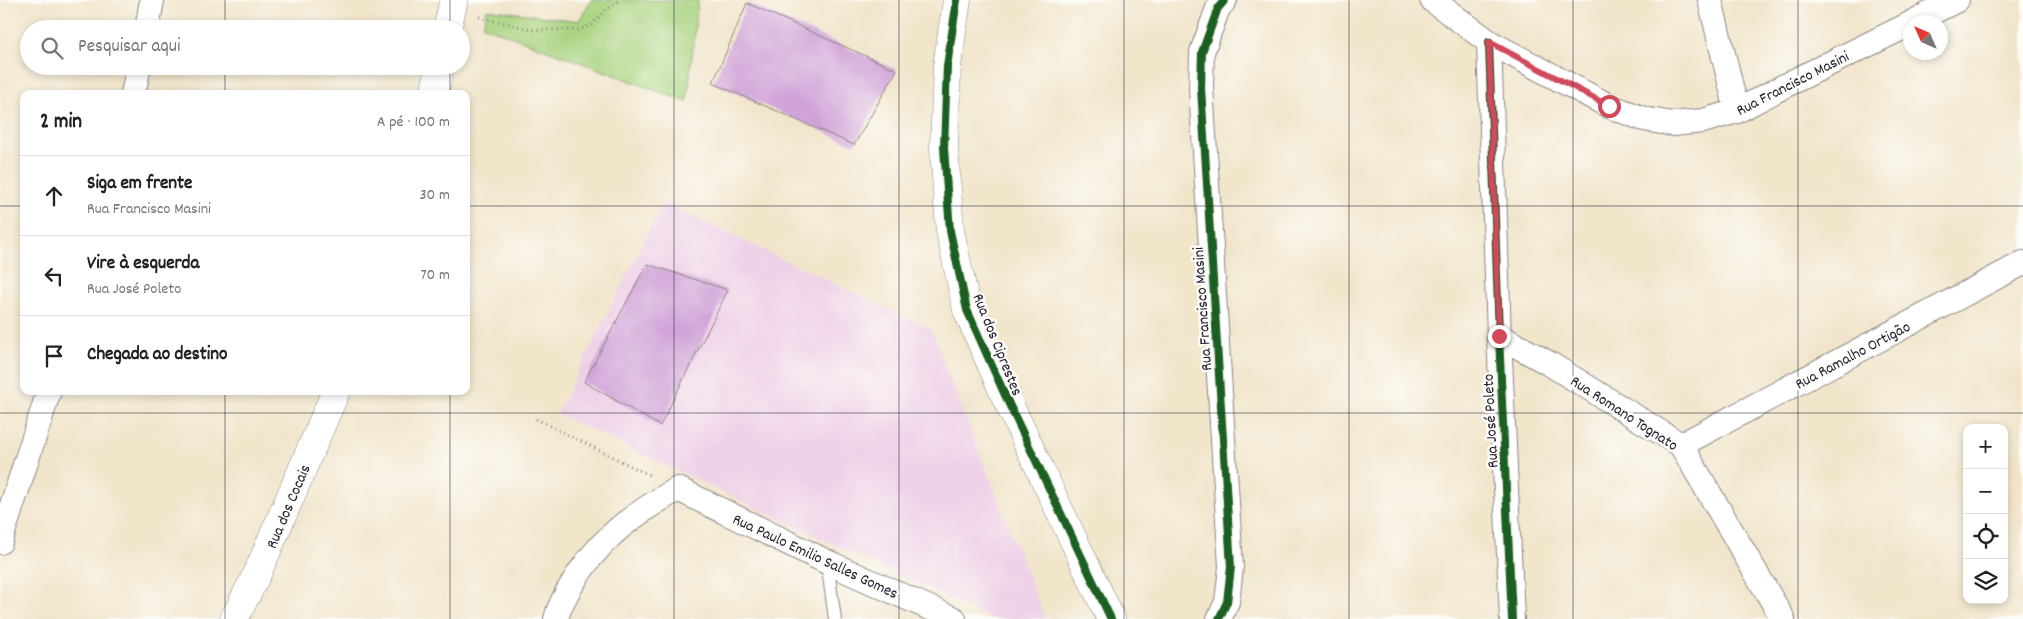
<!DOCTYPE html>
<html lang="pt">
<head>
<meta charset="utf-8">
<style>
	body { margin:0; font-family:Dekko,sans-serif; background:#f6f6f6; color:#222 }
	.controls { position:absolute; right:15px; bottom:15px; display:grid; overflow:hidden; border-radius:10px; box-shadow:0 2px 8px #0003 }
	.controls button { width:45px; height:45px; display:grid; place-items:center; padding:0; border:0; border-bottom:1px solid #e0e0e0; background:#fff; color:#222; font:25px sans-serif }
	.compass { position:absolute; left:1903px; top:15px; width:45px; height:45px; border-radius:50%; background:#fff; box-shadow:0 2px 8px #0003; rotate:315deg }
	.stop { position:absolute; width:15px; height:15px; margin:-11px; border:4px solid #d1495b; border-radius:50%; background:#fff }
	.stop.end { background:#d1495b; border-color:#fff; box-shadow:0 1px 5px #0008 }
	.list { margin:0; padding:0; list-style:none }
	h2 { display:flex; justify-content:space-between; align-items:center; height:65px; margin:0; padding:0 20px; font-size:21px }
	h2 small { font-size:16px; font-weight:400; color:#767676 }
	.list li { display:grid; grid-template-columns:32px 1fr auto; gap:15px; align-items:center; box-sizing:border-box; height:80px; padding:0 20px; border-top:1px solid #e0e0e0 }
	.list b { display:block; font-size:19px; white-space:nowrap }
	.list p { margin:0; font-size:16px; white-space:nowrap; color:#767676 }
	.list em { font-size:16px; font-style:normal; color:#767676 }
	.icon { flex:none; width:28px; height:28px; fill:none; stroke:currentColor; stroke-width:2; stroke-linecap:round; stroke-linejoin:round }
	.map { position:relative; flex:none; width:2023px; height:619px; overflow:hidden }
	.search { position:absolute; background:#fff; box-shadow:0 2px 8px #0003; left:20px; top:20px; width:450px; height:55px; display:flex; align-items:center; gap:12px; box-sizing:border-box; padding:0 18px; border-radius:28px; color:#767676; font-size:19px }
	.panel { position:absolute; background:#fff; box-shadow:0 2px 8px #0003; left:20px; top:90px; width:450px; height:305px; border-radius:10px }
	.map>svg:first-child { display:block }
	.built { fill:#eed0e7 }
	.green { fill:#a9d37f; stroke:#667a5d }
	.building { fill:#d1a4d9 }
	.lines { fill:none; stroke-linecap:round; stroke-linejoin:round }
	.service-casing { stroke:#8a8482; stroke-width:14 }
	.minor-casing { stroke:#8a8482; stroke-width:26 }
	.tertiary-casing { stroke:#8a8482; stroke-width:29 }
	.path { stroke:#8a8482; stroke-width:3; stroke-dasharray:1 4; stroke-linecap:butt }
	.service { stroke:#fff; stroke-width:12 }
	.minor { stroke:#fff; stroke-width:24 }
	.tertiary { stroke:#fff; stroke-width:28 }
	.cycleway-casing { stroke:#fdfcf7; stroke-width:11 }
	.cycleway { stroke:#1b5e20; stroke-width:8 }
	.route { stroke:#d1495b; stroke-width:6 }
	.grid { fill:none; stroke:#22223b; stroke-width:1; stroke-opacity:0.55 }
	.labels { text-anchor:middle; stroke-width:5; stroke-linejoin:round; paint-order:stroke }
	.street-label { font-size:16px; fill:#22223b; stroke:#fdfcf7 }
</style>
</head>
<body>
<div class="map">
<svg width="2023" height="619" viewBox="0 0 2023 619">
	<rect width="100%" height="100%" fill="#fdfcf7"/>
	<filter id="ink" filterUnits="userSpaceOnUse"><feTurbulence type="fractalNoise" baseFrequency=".02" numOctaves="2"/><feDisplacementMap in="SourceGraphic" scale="10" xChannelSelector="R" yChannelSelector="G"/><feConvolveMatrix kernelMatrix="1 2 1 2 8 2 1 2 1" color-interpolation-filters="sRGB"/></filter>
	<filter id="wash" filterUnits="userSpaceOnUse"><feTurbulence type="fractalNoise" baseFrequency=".0096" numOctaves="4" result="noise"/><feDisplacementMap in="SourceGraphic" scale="20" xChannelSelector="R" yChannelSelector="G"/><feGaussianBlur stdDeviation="1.12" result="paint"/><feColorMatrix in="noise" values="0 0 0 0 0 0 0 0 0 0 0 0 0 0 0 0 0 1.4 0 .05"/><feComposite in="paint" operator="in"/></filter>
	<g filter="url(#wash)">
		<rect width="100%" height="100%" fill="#f1e5ca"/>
		<!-- built -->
		<path class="built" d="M663,203L931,329L1045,619H992L557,414Z"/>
		<!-- green -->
		<path class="green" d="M591,0H698L687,102L483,26L487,9L579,21Z"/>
		<g id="blocks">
			<!-- building -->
			<g class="building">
				<path d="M747,3L897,70L854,145L713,83Z"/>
				<path d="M647,264L728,290L660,426L584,382Z"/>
			</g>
		</g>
	</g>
	<g filter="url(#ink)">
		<use href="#blocks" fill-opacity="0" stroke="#8a8482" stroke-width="1"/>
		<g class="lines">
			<defs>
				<path id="service" d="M827,562L835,619"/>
				<g id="minor">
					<path d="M1432,0L1489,42L1609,106L1644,119L1673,124L1703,121L1737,111L1788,84L1910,24"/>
					<path d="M1710,0L1737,111"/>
					<path d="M1913,22L1957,0"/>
					<path d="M147,29L152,0"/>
					<path d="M1489,42L1499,336L1512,619"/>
					<path d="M133,94L139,66"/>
					<path d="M1499,336L1550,364L1681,445L1783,619"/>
					<path d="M1681,445L2023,263"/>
					<path d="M0,542L49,391"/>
					<path d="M556,619C558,609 563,600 568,591C596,541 630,516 678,489L827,562L954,619"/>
					<path d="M1219,619L1227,602L1231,567L1201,88L1202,52L1218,8L1225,0"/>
				</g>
				<g id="tertiary">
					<path d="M957,0L947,66L944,148L950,231L967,310L1009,404L1111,619"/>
					<path d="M447,29L454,0"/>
					<path d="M434,94L440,66"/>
					<path d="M234,619L257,574L336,391"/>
				</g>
			</defs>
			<!-- service casing -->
			<use href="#service" class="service-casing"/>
			<!-- minor casing -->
			<use href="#minor" class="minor-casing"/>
			<!-- tertiary casing -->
			<use href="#tertiary" class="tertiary-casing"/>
			<!-- path -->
			<g class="path">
				<path d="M479,17L534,30H578L592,25L604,11L621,0"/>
				<path d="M536,419L649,475"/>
			</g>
			<!-- service -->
			<use href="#service" class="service"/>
			<!-- minor -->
			<use href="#minor" class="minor"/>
			<!-- tertiary -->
			<use href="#tertiary" class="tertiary"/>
			<defs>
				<g id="cycleway">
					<path d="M957,0L947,66L944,148L950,231L967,310L1009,404L1111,619"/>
					<path d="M1489,42L1499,336L1512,619"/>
					<path d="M1219,619L1227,602L1231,567L1201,88L1202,52L1218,8L1225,0"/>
				</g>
			</defs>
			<!-- cycleway casing -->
			<use href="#cycleway" class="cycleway-casing"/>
			<!-- cycleway -->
			<use href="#cycleway" class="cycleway"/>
		</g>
	</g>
	<g class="lines" filter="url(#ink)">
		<!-- route -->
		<path class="route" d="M1499,336L1489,42L1609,106"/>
	</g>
	<!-- grid -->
	<path class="grid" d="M225,0V29M450,0V29M674,0V619M899,0V619M1124,0V619M1349,0V619M1573,0V619M1798,0V619M225,66V94M450,66V94M0,206H24M466,206H2023M225,391V619M450,391V619M0,413H2023"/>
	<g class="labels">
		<!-- street labels -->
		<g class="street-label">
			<text transform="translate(1792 82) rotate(-27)" y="6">Rua Francisco Masini</text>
			<text transform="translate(1201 309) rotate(-94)" y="6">Rua Francisco Masini</text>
			<text transform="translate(999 344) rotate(68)" y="6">Rua dos Ciprestes</text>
			<text transform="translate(1852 354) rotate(-28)" y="6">Rua Ramalho Ortigão</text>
			<text transform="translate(1625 412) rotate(33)" y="6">Rua Romano Tognato</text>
			<text transform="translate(1489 421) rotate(-93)" y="6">Rua José Poleto</text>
			<text transform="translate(287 506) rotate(-67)" y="6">Rua dos Cocais</text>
			<text transform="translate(816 555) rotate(25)" y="6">Rua Paulo Emilio Salles Gomes</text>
		</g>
	</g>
</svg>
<div class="controls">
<button>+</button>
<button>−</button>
<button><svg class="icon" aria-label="locate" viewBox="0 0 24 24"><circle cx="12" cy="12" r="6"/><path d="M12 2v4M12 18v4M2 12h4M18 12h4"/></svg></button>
<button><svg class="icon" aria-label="layers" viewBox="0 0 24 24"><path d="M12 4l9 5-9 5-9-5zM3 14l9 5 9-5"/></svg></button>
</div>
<svg class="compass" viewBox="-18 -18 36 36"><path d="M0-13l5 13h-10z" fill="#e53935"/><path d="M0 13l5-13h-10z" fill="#767676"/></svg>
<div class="stop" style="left:1609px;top:106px"></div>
<div class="stop end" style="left:1499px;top:336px"></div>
<div class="search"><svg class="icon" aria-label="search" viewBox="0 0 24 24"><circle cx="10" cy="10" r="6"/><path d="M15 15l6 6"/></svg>Pesquisar aqui</div>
<section class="panel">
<h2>2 min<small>A pé · 100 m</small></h2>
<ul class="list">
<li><svg class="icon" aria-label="ahead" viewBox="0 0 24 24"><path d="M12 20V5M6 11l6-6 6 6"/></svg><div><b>Siga em frente</b><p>Rua Francisco Masini</p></div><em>30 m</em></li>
<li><svg class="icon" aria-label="left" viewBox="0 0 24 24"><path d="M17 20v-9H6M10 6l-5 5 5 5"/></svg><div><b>Vire à esquerda</b><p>Rua José Poleto</p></div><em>70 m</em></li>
<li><svg class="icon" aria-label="arrive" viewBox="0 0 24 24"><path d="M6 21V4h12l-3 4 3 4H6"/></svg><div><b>Chegada ao destino</b></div></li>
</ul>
</section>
</div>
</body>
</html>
